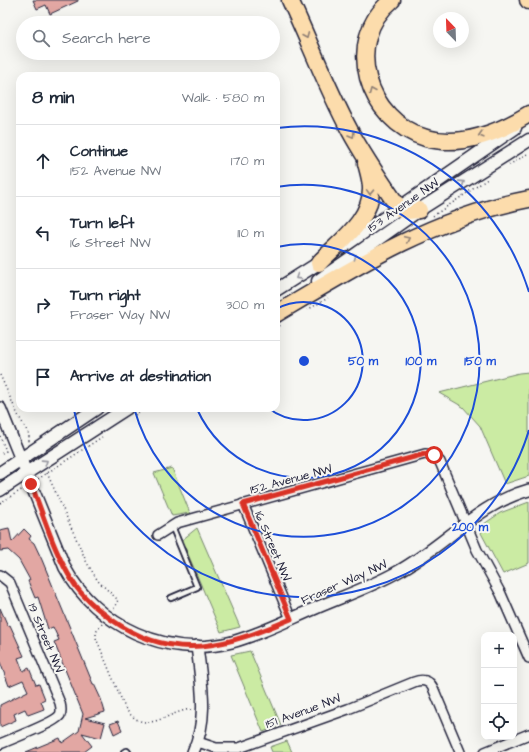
<!DOCTYPE html>
<html lang="en">
<head>
<meta charset="utf-8">
<style>
	body { margin:0; font-family:"Architects Daughter",sans-serif; background:#f2f2f3; color:#1f2937 }
	.controls { position:absolute; right:12px; bottom:12px; display:grid; overflow:hidden; border-radius:8px; box-shadow:0 4px 16px #0002 }
	.controls button { width:36px; height:36px; display:grid; place-items:center; padding:0; border:0; border-bottom:1px solid #e0e1e3; background:#fff; color:#1f2937; font:20px sans-serif }
	.compass { position:absolute; left:433px; top:12px; width:36px; height:36px; border-radius:50%; background:#fff; box-shadow:0 4px 16px #0002; rotate:337deg }
	.stop { position:absolute; width:12px; height:12px; margin:-9px; border:3px solid #d93025; border-radius:50%; background:#fff }
	.stop.end { background:#d93025; border-color:#fff; box-shadow:0 1px 4px #0008 }
	.list { margin:0; padding:0; list-style:none }
	h2 { display:flex; justify-content:space-between; align-items:center; height:52px; margin:0; padding:0 16px; font-size:17px }
	h2 small { font-size:13px; font-weight:400; color:#747a83 }
	.list li { display:grid; grid-template-columns:26px 1fr auto; gap:12px; align-items:center; box-sizing:border-box; height:72px; padding:0 16px; border-top:1px solid #e0e1e3 }
	.list b { display:block; font-size:15px; white-space:nowrap }
	.list p { margin:0; font-size:13px; white-space:nowrap; color:#747a83 }
	.list em { font-size:13px; font-style:normal; color:#747a83 }
	.icon { flex:none; width:22px; height:22px; fill:none; stroke:currentColor; stroke-width:2; stroke-linecap:round; stroke-linejoin:round }
	.map { position:relative; flex:none; width:529px; height:752px; overflow:hidden }
	.search { position:absolute; background:#fff; box-shadow:0 4px 16px #0002; left:16px; top:16px; width:264px; height:44px; display:flex; align-items:center; gap:10px; box-sizing:border-box; padding:0 14px; border-radius:22px; color:#747a83; font-size:15px }
	.panel { position:absolute; background:#fff; box-shadow:0 4px 16px #0002; left:16px; top:72px; width:264px; height:340px; border-radius:12px }
	.map>svg:first-child { display:block }
	.green { fill:#cbeba3; stroke:#76866f }
	.building { fill:#e2a7a3; stroke:#22223b }
	.lines { fill:none; stroke-linecap:round; stroke-linejoin:round }
	.service-casing { stroke:#22223b; stroke-width:8 }
	.minor-casing { stroke:#22223b; stroke-width:12 }
	.tertiary-casing { stroke:#22223b; stroke-width:14 }
	.secondary-casing { stroke:#22223b; stroke-width:15 }
	.motorway-casing { stroke:#22223b; stroke-width:19 }
	.path { stroke:#22223b; stroke-width:1.5; stroke-dasharray:1 3; stroke-linecap:butt }
	.service { stroke:#f6f6f2; stroke-width:4.5 }
	.minor { stroke:#f6f6f2; stroke-width:9 }
	.tertiary { stroke:#f6f6f2; stroke-width:11 }
	.secondary { stroke:#f6f6f2; stroke-width:12 }
	.motorway { stroke:#fcdcac; stroke-width:16 }
	.oneway { stroke:#8f7f74 }
	.oneway2 { stroke:#9797a0 }
	.route { stroke:#d93025; stroke-width:5 }
	.ring { fill:none; stroke:#1d4ed8; stroke-width:2 }
	.labels { text-anchor:middle; stroke-width:4; stroke-linejoin:round; paint-order:stroke }
	.street-label { font-size:12px; fill:#22223b; stroke:#f6f6f2 }
	.centre { fill:#1d4ed8; stroke:#f6f6f2; stroke-width:2 }
	.ring-label { font-size:12px; text-anchor:middle; font-weight:bold; fill:#1d4ed8; stroke:#f6f6f2; stroke-width:4; stroke-linejoin:round; paint-order:stroke }
</style>
</head>
<body>
<div class="map">
<svg width="529" height="752" viewBox="0 0 529 752">
	<rect width="100%" height="100%" fill="#f6f6f2"/>
	<filter id="ink" filterUnits="userSpaceOnUse"><feTurbulence type="fractalNoise" baseFrequency=".025" numOctaves="2"/><feDisplacementMap in="SourceGraphic" scale="8" xChannelSelector="R" yChannelSelector="G"/><feConvolveMatrix kernelMatrix="1 2 1 2 8 2 1 2 1" color-interpolation-filters="sRGB"/></filter>
	<g filter="url(#ink)">
		<!-- green -->
		<g class="green">
			<path d="M529,372V476L505,484L480,426L463,407L439,393L519,373Z"/>
			<path d="M172,468L190,513L172,516L154,473Z"/>
			<path d="M529,502V563L503,574L481,533L484,524L500,513Z"/>
			<path d="M197,528L240,627L221,632L182,540Z"/>
			<path d="M250,651L281,725L263,732L231,655Z"/>
			<path d="M287,741L292,752H272L270,747Z"/>
		</g>
		<!-- building -->
		<g class="building">
			<path d="M33,0H78V1L50,14L46,5L37,9Z"/>
			<path d="M9,528L12,542L24,529L31,536L29,539L34,543L42,560L93,684H94L101,699L105,712L85,718L105,723L101,738L82,733L92,746L84,752H26L60,738L62,743L79,731L83,714L54,642L59,640L53,627L48,629L38,597L35,598L28,581L30,580L19,560L8,550L0,551V530Z"/>
			<path d="M0,608L8,626L10,625L24,656L18,658L23,671L29,668L36,685L39,684L45,699L41,701L44,709L28,715L25,709L14,714L16,720L0,727V705L28,691L23,680L9,686L0,662Z"/>
			<path d="M118,721L122,730L114,734L110,724Z"/>
		</g>
		<g class="lines">
			<defs>
				<g id="service">
					<path d="M171,598L197,587L172,526"/>
					<path d="M124,752L127,751L128,752"/>
				</g>
				<g id="minor">
					<path d="M243,504L291,619"/>
					<path d="M158,535L177,523L425,454L434,455L440,462L477,550L501,594L529,658"/>
					<path d="M0,575L10,583L60,703C61,707 62,711 60,715C55,723 11,739 0,744"/>
					<path d="M198,742L216,748H239L348,709L414,682C422,679 429,680 433,688L460,752"/>
					<path d="M485,752L529,734"/>
				</g>
				<g id="tertiary">
					<path d="M0,408L65,568C96,626 167,659 232,642C261,634 288,620 316,608C344,596 373,586 399,571C444,546 478,504 529,490"/>
					<path d="M193,752C209,718 201,682 197,646"/>
				</g>
				<g id="secondary">
					<path d="M344,246L515,128"/>
					<path d="M318,281L419,210L529,140"/>
					<path d="M276,290L325,259"/>
					<path d="M0,473L97,408"/>
					<path d="M0,490L127,408"/>
				</g>
				<g id="motorway">
					<path d="M290,0C310,43 327,88 350,131C364,157 382,183 399,208L406,211L419,210"/>
					<path d="M392,0C342,41 367,121 426,138C461,148 500,132 529,114"/>
					<path d="M528,0L529,1"/>
					<path d="M319,263C339,242 372,220 371,188C371,180 368,171 366,163"/>
					<path d="M276,314C356,266 435,217 529,199"/>
				</g>
			</defs>
			<!-- service casing -->
			<use href="#service" class="service-casing"/>
			<!-- minor casing -->
			<use href="#minor" class="minor-casing"/>
			<!-- tertiary casing -->
			<use href="#tertiary" class="tertiary-casing"/>
			<!-- secondary casing -->
			<use href="#secondary" class="secondary-casing"/>
			<!-- motorway casing -->
			<use href="#motorway" class="motorway-casing"/>
			<!-- path -->
			<g class="path">
				<path d="M509,165L529,153"/>
				<path d="M433,216L489,178"/>
				<path d="M307,310L328,298"/>
				<path d="M276,328L281,325"/>
				<path d="M0,375L18,415L29,434V442"/>
				<path d="M135,415L145,408"/>
				<path d="M0,436L6,451L0,454"/>
				<path d="M47,473L87,563L98,581L118,600L113,610"/>
				<path d="M38,479L102,437"/>
				<path d="M0,503L23,489"/>
				<path d="M102,624L96,632V638L125,708C146,738 167,711 192,709"/>
			</g>
			<!-- service -->
			<use href="#service" class="service"/>
			<!-- minor -->
			<use href="#minor" class="minor"/>
			<!-- tertiary -->
			<use href="#tertiary" class="tertiary"/>
			<!-- secondary -->
			<use href="#secondary" class="secondary"/>
			<!-- motorway -->
			<use href="#motorway" class="motorway"/>
		</g>
		<!-- one-way arrows -->
		<defs><path id="oneway-chevron" d="M-2-3.5L2.5 0L-2 3.5" fill="none" stroke-width="1.6" stroke-linecap="round" stroke-linejoin="round"/></defs>
		<g class="oneway">
			<use href="#oneway-chevron" transform="translate(306 36) rotate(67)"/>
			<use href="#oneway-chevron" transform="translate(372 91) rotate(-113)"/>
			<use href="#oneway-chevron" transform="translate(352 135) rotate(60)"/>
			<use href="#oneway-chevron" transform="translate(481 135) rotate(164)"/>
			<use href="#oneway-chevron" transform="translate(370 192) rotate(92)"/>
			<use href="#oneway-chevron" transform="translate(407 239) rotate(-25)"/>
		</g>
		<g class="oneway2">
			<use href="#oneway-chevron" transform="translate(462 183) rotate(-33)"/>
			<use href="#oneway-chevron" transform="translate(354 256) rotate(-35)"/>
			<use href="#oneway-chevron" transform="translate(298 277) rotate(147)"/>
			<use href="#oneway-chevron" transform="translate(45 462) rotate(-33)"/>
		</g>
	</g>
	<g class="lines" filter="url(#ink)">
		<!-- route -->
		<path class="route" d="M31,484C44,516 54,553 73,582C82,597 98,609 112,620C175,664 227,646 291,619L243,504L425,454L434,455"/>
	</g>
	<!-- distance rings -->
	<g class="ring">
		<path d="M276 309A59 59 0 1 1 268 408"/>
		<path d="M277 247A117 117 0 1 1 197 409"/>
		<path d="M276 187A176 176 0 1 1 134 408"/>
		<path d="M529 430A235 235 0 0 1 74 410M277 128A235 235 0 0 1 529 292"/>
	</g>
	<g class="labels">
		<!-- street labels -->
		<g class="street-label">
			<text transform="translate(403 205) rotate(-35)" y="4">153 Avenue NW</text>
			<text transform="translate(291 479) rotate(-15)" y="4">152 Avenue NW</text>
			<text transform="translate(273 546) rotate(67)" y="4">16 Street NW</text>
			<text transform="translate(344 582) rotate(-24)" y="4">Fraser Way NW</text>
			<text transform="translate(46 638) rotate(67)" y="4">19 Street NW</text>
			<text transform="translate(303 711) rotate(-20)" y="4">151 Avenue NW</text>
		</g>
	</g>
	<circle cx="304" cy="361" r="6" class="centre"/>
	<g class="ring-label">
		<text x="363" y="365">50 m</text>
		<text x="421" y="365">100 m</text>
		<text x="480" y="365">150 m</text>
		<text x="470" y="531">200 m</text>
	</g>
</svg>
<div class="controls">
<button>+</button>
<button>−</button>
<button><svg class="icon" aria-label="locate" viewBox="0 0 24 24"><circle cx="12" cy="12" r="6"/><path d="M12 2v4M12 18v4M2 12h4M18 12h4"/></svg></button>
</div>
<svg class="compass" viewBox="-18 -18 36 36"><path d="M0-13l5 13h-10z" fill="#e53935"/><path d="M0 13l5-13h-10z" fill="#747a83"/></svg>
<div class="stop" style="left:434px;top:455px"></div>
<div class="stop end" style="left:31px;top:484px"></div>
<div class="search"><svg class="icon" aria-label="search" viewBox="0 0 24 24"><circle cx="10" cy="10" r="6"/><path d="M15 15l6 6"/></svg>Search here</div>
<section class="panel">
<h2>8 min<small>Walk · 580 m</small></h2>
<ul class="list">
<li><svg class="icon" aria-label="ahead" viewBox="0 0 24 24"><path d="M12 20V5M6 11l6-6 6 6"/></svg><div><b>Continue</b><p>152 Avenue NW</p></div><em>170 m</em></li>
<li><svg class="icon" aria-label="left" viewBox="0 0 24 24"><path d="M17 20v-9H6M10 6l-5 5 5 5"/></svg><div><b>Turn left</b><p>16 Street NW</p></div><em>110 m</em></li>
<li><svg class="icon" aria-label="right" viewBox="0 0 24 24"><path d="M7 20v-9h11M14 6l5 5-5 5"/></svg><div><b>Turn right</b><p>Fraser Way NW</p></div><em>300 m</em></li>
<li><svg class="icon" aria-label="arrive" viewBox="0 0 24 24"><path d="M6 21V4h12l-3 4 3 4H6"/></svg><div><b>Arrive at destination</b></div></li>
</ul>
</section>
</div>
</body>
</html>
